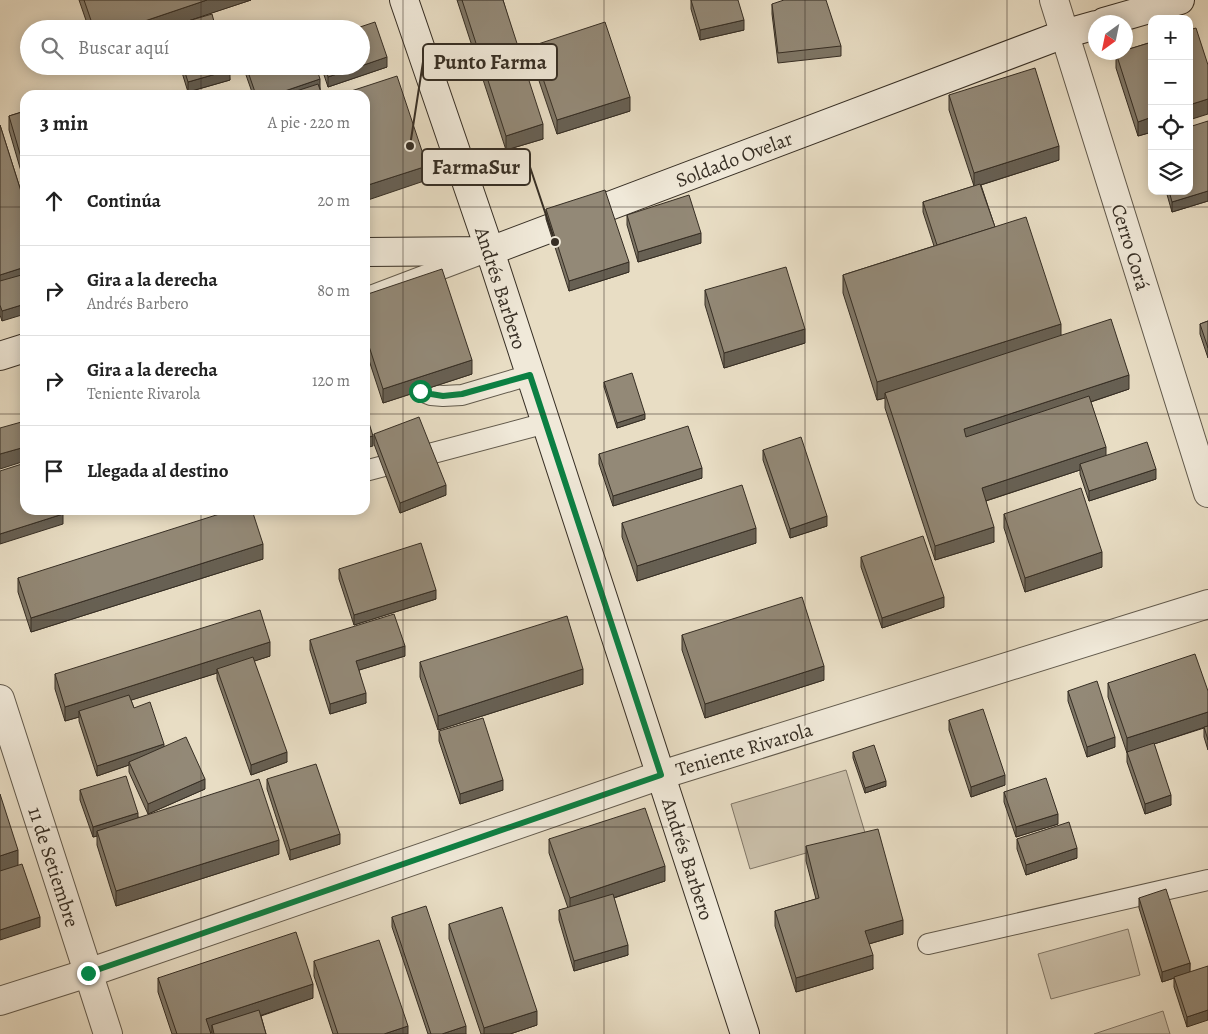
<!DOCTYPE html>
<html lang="es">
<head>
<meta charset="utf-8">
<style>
	body { margin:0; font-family:Alegreya,serif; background:#f6f6f6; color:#222 }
	.controls { position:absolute; right:15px; top:15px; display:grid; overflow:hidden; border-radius:10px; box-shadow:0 2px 12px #0003 }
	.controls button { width:45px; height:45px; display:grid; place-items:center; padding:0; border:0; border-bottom:1px solid #e0e0e0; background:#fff; color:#222; font:25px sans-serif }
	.compass { position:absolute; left:1088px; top:15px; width:45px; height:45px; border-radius:50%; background:#fff; box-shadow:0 2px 12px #0003; rotate:213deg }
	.stop { position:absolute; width:15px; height:15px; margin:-11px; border:4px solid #0b8043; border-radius:50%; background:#fff }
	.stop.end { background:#0b8043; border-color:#fff; box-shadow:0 1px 5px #0008 }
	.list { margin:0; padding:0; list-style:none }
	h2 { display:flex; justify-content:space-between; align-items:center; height:65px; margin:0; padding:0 20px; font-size:21px }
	h2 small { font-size:16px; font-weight:400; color:#767676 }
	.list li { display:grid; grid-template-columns:32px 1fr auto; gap:15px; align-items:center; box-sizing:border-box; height:90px; padding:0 20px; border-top:1px solid #e0e0e0 }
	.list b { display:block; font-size:19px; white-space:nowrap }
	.list p { margin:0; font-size:16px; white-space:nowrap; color:#767676 }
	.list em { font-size:16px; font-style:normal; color:#767676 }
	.icon { flex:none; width:28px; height:28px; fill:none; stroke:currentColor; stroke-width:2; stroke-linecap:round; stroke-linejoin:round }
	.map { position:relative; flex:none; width:1208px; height:1034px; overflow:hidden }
	.search { position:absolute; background:#fff; box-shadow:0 2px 12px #0003; left:20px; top:20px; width:350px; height:55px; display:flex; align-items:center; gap:12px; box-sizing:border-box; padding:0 18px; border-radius:28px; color:#767676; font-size:19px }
	.panel { position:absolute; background:#fff; box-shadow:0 2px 12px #0003; left:20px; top:90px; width:350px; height:425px; border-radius:15px }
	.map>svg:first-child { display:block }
	.green { fill:#cabfa9; stroke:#807666 }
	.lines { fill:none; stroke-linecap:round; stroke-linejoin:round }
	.service-casing { stroke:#625a4c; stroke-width:22 }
	.minor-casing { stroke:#625a4c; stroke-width:30 }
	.secondary-casing { stroke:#362e24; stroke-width:30 }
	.service { stroke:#f0e9d9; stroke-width:20 }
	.minor { stroke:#f0e9d9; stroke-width:28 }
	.secondary { stroke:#f0e9d9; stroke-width:28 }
	.wall { fill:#7e7666; stroke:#362e24 }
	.shaded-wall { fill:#676053; stroke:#362e24 }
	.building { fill:#938977; stroke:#362e24 }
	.route { stroke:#0b8043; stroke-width:6 }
	.grid { fill:none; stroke:#362e24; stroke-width:1; stroke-opacity:0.55 }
	.labels { text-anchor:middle; stroke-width:4.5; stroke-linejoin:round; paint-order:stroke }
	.street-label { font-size:20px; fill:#362e24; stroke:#f0e9d9 }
	.leader { fill:none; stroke:#362e24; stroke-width:2 }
	.callout-dot { fill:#362e24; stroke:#f0e9d9; stroke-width:2 }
	.callout { fill:#f0e9d9; stroke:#362e24; stroke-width:2 }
	.callout-label { font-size:21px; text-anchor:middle; font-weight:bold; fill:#362e24 }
</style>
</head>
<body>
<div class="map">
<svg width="1208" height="1034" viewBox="0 0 1208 1034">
	<rect width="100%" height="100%" fill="#e8ddc4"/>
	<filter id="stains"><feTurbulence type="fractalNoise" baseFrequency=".004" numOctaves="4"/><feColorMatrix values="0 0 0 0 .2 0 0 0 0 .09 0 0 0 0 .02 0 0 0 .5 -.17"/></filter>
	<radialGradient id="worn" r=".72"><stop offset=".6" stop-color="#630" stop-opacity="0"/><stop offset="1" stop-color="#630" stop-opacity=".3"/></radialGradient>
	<!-- green -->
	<g class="green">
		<path d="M846,770L866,836L750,869L731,804Z"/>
		<path d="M1128,929L1140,975L1051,999L1038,954Z"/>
		<path d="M1163,1011L1170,1034H1094Z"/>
	</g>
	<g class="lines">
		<defs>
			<g id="service">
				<path d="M365,298L476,256"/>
				<path d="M421,391L431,395L443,396L462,395L530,375"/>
				<path d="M365,471L546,423"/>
				<path d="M928,944L1208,880"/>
			</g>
			<g id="minor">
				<path d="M1054,0L1208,493"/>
				<path d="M0,699L108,1034"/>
				<path d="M0,1001L88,973L661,775L1208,604"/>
			</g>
			<g id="secondary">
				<path d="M404,0L490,251L745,1034"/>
				<path d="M1104,22L1180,0"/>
				<path d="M365,252L490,251L1064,34L1096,25"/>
				<path d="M0,356L25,348"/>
			</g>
		</defs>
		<!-- service casing -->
		<use href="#service" class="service-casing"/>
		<!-- minor casing -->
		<use href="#minor" class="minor-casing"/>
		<!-- secondary casing -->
		<use href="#secondary" class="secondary-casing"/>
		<!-- service -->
		<use href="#service" class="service"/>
		<!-- minor -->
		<use href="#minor" class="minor"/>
		<!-- secondary -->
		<use href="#secondary" class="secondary"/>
	</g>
	<!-- wall -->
	<g class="wall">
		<path d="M79,0H251L174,25L216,29H171V26L164,29H89Z"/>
		<path d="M457,0H503L543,139L506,150Z"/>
		<path d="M691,0L744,30L700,40L691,9Z"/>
		<path d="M772,4L841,46V56L778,63L772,14Z"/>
		<path d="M1152,42V132L1138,136L1116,68V53Z"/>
		<path d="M532,46L630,111L557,134L532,60Z"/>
		<path d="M180,66H228L230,80L188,92Z"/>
		<path d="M246,66H316L320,89L322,95H253L246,75Z"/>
		<path d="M321,66H361L387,67L328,87Z"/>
		<path d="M949,95L1059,160L981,185L995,227L1061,335L1129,389L1091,402L1106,456L1156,479L1089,501L1080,474V470L986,501L994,542L935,560L885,408V398L877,400L843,293V275L934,246L923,212V202L974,186L949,110Z"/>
		<path d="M25,111V185L9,130V116Z"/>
		<path d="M1208,121V201L1172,212L1166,191H1189Z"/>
		<path d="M0,125L25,204L2,321L0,315Z"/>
		<path d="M546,209L629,272L569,291L546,219Z"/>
		<path d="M627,215L701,243L638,262L627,225Z"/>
		<path d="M705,290L805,343L724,368L705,305Z"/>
		<path d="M365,295L472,374L383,403L365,348Z"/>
		<path d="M1208,321V358L1200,334V324Z"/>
		<path d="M25,359V385L22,374V360Z"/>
		<path d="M604,382L645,419L617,428L604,387Z"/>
		<path d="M374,434L446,495L400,513L374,444Z"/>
		<path d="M763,450L827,526L790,538L763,460Z"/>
		<path d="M599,454L702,478L613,506L599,464Z"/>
		<path d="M1004,514L1102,567L1025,592L1004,528Z"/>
		<path d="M622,523L756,543L637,581L622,537Z"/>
		<path d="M861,557L944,607L882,628L861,567Z"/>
		<path d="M263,559L31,632L18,592V578Z"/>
		<path d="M339,569L436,599L354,625L339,579Z"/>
		<path d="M682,635L824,680L705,718L682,650Z"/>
		<path d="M310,640L405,656L359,670L366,703L330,714L310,650Z"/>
		<path d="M270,656L254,661L287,762L251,775L217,679V673L131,700L134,708L164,747L205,789L148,814L129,772V765L97,776L79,721V717L65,721L55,689V674Z"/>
		<path d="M420,662L583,684L438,730L420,677Z"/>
		<path d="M1108,683L1208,691V750L1204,737V728L1154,744L1171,805L1145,814L1127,762V753L1108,697Z"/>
		<path d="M1068,691L1115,747L1087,757L1068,701Z"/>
		<path d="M949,720L1005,785L971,797L949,730Z"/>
		<path d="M439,731L503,790L460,804L439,741Z"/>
		<path d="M853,752L886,786L865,793L853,758Z"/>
		<path d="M267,779L340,844L290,860L267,789Z"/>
		<path d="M80,790L138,817L279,854L116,906L97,845V836L93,837L80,800Z"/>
		<path d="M1004,792L1058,824L1016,837L1004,802Z"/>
		<path d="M549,839L665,881L614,898L628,955L574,971L559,920V910L568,908L549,853Z"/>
		<path d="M1017,839L1077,858L1026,875L1017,849Z"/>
		<path d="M806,846L903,934L869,944L873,969L796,992L775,926V911L816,899L806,861Z"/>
		<path d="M1139,898L1190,963L1187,1027L1174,987V978L1162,982L1139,908Z"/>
		<path d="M392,917L466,1034H428L392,927Z"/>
		<path d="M449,924L537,1025L510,1034H481L449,939Z"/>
		<path d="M314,961L408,1034H333L314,976Z"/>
		<path d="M158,978L313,998L261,1016L266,1034H212V1032H211V1034H172L158,992Z"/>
	</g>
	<!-- shaded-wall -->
	<g class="shaded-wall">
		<path d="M207,0H251L164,29H121Z"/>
		<path d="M744,20V30L700,40V30Z"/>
		<path d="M387,57V67L328,87V77Z"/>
		<path d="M230,70V80L188,92V82Z"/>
		<path d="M320,79V89L303,95H273Z"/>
		<path d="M630,97V111L557,134V120Z"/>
		<path d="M1208,99V114L1189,120V105Z"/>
		<path d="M1152,117V132L1138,136V122Z"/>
		<path d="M543,124V139L506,150V136Z"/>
		<path d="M1059,146V160L974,187V173Z"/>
		<path d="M427,166V180L365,201V186Z"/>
		<path d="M1208,191V201L1172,212V202Z"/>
		<path d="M701,233V243L638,262V252Z"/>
		<path d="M629,262V272L569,291V281Z"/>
		<path d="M25,267V281L0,289V275Z"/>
		<path d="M25,304V314L2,321V311Z"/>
		<path d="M1061,324V343L885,393V398L877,400V382Z"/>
		<path d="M805,329V343L724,368V353Z"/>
		<path d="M472,360V374L383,403V389Z"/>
		<path d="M1129,375V389L964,444V429Z"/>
		<path d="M645,414V419L617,428V423Z"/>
		<path d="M373,436V446L365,448V438Z"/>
		<path d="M25,447V461L0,469V454Z"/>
		<path d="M1106,447V461L1080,464V470L982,502V488Z"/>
		<path d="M702,468V478L613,506V496Z"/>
		<path d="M1156,469V479L1089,501V491Z"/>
		<path d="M446,485V495L400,513V503Z"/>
		<path d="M63,514V524L0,544V534Z"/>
		<path d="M827,516V526L790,538V529Z"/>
		<path d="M994,527V542L935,560V546Z"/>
		<path d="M756,528V543L637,581V566Z"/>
		<path d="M263,544V559L31,632V618Z"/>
		<path d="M1102,552V567L1025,592V578Z"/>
		<path d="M436,590V599L354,625V615Z"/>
		<path d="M944,597V607L882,628V618Z"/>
		<path d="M270,642V656L218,673L217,669V673L81,716L79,711V717L65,721V707Z"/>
		<path d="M405,646V656L356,671V661Z"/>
		<path d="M824,666V680L705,718V704Z"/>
		<path d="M583,669V684L438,730V716Z"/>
		<path d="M366,693V703L330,714V704Z"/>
		<path d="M1208,712V726L1127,753V738Z"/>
		<path d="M1115,737V747L1087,757V747Z"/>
		<path d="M164,744V754L129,762V765L97,776V766Z"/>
		<path d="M287,752V762L251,775V765Z"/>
		<path d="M1005,775V785L971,797V787Z"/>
		<path d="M205,779V789L148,814V804Z"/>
		<path d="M503,780V790L460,804V794Z"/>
		<path d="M886,781V786L865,793V788Z"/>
		<path d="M1171,795V805L1145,814V804Z"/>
		<path d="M138,813V823L97,831V836L93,837V827Z"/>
		<path d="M1058,814V824L1016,837V827Z"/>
		<path d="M340,834V844L290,860V850Z"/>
		<path d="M279,840V854L116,906V891Z"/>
		<path d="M1077,848V858L1026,875V865Z"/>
		<path d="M18,850V868L0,874V856Z"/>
		<path d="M665,866V881L570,912V898Z"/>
		<path d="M40,917V927L0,940V930Z"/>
		<path d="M903,920V934L865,945V931Z"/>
		<path d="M628,945V955L574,971V961Z"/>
		<path d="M873,955V969L796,992V978Z"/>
		<path d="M1190,963V973L1162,982V972Z"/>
		<path d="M313,984V998L214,1031L212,1025V1032L206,1034V1019Z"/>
		<path d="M1208,1010V1020L1187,1027V1017Z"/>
		<path d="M537,1011V1025L510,1034H484V1028Z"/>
		<path d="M408,1026V1034H384Z"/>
		<path d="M466,1026V1034H442Z"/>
	</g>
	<!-- building -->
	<g class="building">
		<path d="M84,0H207L121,29H94Z"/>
		<path d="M462,0H503L543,124L506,136Z"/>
		<path d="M691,0H738L744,20L700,30Z"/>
		<path d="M784,0H826L841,46L778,53L772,4Z"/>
		<path d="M212,14L216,29H172L171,26Z"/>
		<path d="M375,22L387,57L361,66V29H354Z"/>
		<path d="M605,22L630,97L557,120L532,46Z"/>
		<path d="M1196,28L1208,65V99L1189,105V30Z"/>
		<path d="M1152,42V117L1138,122L1116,53L1126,52V50Z"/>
		<path d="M183,66H228L230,70L188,82Z"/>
		<path d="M246,66H316L320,79L273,95H256Z"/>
		<path d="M325,66H360L328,77Z"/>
		<path d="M1035,68L1059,146L974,173L949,95Z"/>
		<path d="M397,76L427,166L365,186V95H339Z"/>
		<path d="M318,84L322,95H284Z"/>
		<path d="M25,111V171L9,116Z"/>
		<path d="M1208,121V191L1172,202L1169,191H1189V127Z"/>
		<path d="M0,125L25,204V267L0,275Z"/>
		<path d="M980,184L995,227L937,245L923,202Z"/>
		<path d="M605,190L629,262L569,281L546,209Z"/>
		<path d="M689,195L701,233L638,252L627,215Z"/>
		<path d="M1026,217L1061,324L877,382L843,275Z"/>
		<path d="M786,267L805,329L724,353L705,290Z"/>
		<path d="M442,269L472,360L383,389L365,334V295Z"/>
		<path d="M25,274V304L2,311L0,305V281Z"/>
		<path d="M1111,319L1129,375L964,429L966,437L1089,396L1106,447L982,488L994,527L935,546L885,393Z"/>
		<path d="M1208,321V348L1200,324Z"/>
		<path d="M25,359V370L22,360Z"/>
		<path d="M632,373L645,414L617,423L604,382Z"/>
		<path d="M365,410L373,436L365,438Z"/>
		<path d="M419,417L446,485L400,503L374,434Z"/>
		<path d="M25,421V447L0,454V428Z"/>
		<path d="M688,426L702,468L613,496L599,454Z"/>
		<path d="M801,437L827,516L790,529L763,450Z"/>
		<path d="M1147,442L1156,469L1089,491L1080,464Z"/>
		<path d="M25,463V510H62L63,514L0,534V471Z"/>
		<path d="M742,485L756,528L637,566L622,523Z"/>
		<path d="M1081,488L1102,552L1025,578L1004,514Z"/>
		<path d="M232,510H252L263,544L31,618L18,578Z"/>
		<path d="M923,536L944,597L882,618L861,557Z"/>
		<path d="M421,543L436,590L354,615L339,569Z"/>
		<path d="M802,597L824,666L705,704L682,635Z"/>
		<path d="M260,610L270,642L65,707L55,674Z"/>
		<path d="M394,614L405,646L356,661L366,693L330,704L310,640Z"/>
		<path d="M567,616L583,669L438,716L420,662Z"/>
		<path d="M1195,654L1208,691V712L1127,738L1108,683Z"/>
		<path d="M253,657L287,752L251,765L217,669Z"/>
		<path d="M1097,681L1115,737L1087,747L1068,691Z"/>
		<path d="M129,695L134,708L150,702L164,744L97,766L79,711Z"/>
		<path d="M983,709L1005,775L971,787L949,720Z"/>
		<path d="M483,718L503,780L460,794L439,731Z"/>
		<path d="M1208,726V740L1204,727Z"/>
		<path d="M186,737L205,779L148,804L129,762Z"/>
		<path d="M1154,743L1171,795L1145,804L1127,752Z"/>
		<path d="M874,745L886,781L865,788L853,752Z"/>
		<path d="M316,764L340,834L290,850L267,779Z"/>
		<path d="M126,776L138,813L93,827L80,790Z"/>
		<path d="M1046,778L1058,814L1016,827L1004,792Z"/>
		<path d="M259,779L279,840L116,891L97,831Z"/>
		<path d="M0,794L18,850L0,856Z"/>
		<path d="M645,808L665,866L570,898L549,839Z"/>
		<path d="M1069,822L1077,848L1026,865L1017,839Z"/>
		<path d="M878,829L903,920L865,931L873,955L796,978L775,911L819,898L806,846Z"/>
		<path d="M22,864L40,917L0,930V871Z"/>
		<path d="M1166,889L1190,963L1162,972L1139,898Z"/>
		<path d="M613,894L628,945L574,961L559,910Z"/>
		<path d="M426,906L466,1026L442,1034H431L392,917Z"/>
		<path d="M502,907L537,1011L484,1028L449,924Z"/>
		<path d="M296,932L313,984L206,1019L211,1034H177L158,978Z"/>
		<path d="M379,940L408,1026L384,1034H338L314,961Z"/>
		<path d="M1208,966V1010L1187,1017L1174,977Z"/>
		<path d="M259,1010L266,1034H214L212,1025Z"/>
	</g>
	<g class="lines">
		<!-- route -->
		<path class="route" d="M88,973L661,775L530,375L462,394L443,396L431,394L420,391"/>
	</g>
	<!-- grid -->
	<path class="grid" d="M201,0V29M403,0V1034M604,0V1034M805,0V1034M1007,0V1034M201,66V95M0,207H25M365,207H1208M0,414H25M365,414H1208M201,510V1034M0,620H1208M0,827H1208"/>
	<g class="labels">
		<!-- street labels -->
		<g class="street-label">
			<text transform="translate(734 159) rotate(-21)" y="7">Soldado Ovelar</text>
			<text transform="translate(1131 247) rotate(73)" y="7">Cerro Corá</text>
			<text transform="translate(501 288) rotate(72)" y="7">Andrés Barbero</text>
			<text transform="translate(744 749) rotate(-17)" y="7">Teniente Rivarola</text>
			<text transform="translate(688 859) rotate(72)" y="7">Andrés Barbero</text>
			<text transform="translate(54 867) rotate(72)" y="7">11 de Setiembre</text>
		</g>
	</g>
	<!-- callouts -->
	<path class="leader" d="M410 146L423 62M555 242L530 167"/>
	<g class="callout-dot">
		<circle cx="410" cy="146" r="5"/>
		<circle cx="555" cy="242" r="5"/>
	</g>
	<g class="callout">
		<rect x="423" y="44" width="134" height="36" rx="5"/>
		<rect x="422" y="149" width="108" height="36" rx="5"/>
	</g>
	<g class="callout-label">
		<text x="490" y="69">Punto Farma</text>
		<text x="476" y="174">FarmaSur</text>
	</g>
	<rect width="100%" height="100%" filter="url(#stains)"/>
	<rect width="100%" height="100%" fill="url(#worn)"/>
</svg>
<div class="controls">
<button>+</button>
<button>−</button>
<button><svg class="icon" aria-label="locate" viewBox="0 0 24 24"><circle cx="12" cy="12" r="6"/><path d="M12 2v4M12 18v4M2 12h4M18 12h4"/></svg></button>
<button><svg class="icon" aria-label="layers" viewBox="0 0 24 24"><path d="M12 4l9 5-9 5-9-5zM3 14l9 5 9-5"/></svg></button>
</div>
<svg class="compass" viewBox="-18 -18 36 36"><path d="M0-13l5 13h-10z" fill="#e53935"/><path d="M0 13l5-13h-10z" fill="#767676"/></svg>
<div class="stop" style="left:420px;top:391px"></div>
<div class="stop end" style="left:88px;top:973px"></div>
<div class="search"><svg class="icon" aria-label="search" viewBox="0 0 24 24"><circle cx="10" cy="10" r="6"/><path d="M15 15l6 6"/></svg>Buscar aquí</div>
<section class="panel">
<h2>3 min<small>A pie · 220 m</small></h2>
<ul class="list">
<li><svg class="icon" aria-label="ahead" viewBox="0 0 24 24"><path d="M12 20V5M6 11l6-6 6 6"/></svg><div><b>Continúa</b></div><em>20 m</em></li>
<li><svg class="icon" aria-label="right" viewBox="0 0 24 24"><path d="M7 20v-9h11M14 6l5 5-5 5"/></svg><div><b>Gira a la derecha</b><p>Andrés Barbero</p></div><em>80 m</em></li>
<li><svg class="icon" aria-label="right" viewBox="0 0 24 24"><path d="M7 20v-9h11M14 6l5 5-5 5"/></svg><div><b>Gira a la derecha</b><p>Teniente Rivarola</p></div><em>120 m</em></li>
<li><svg class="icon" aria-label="arrive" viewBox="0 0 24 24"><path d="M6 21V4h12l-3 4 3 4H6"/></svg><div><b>Llegada al destino</b></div></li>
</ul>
</section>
</div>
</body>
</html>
